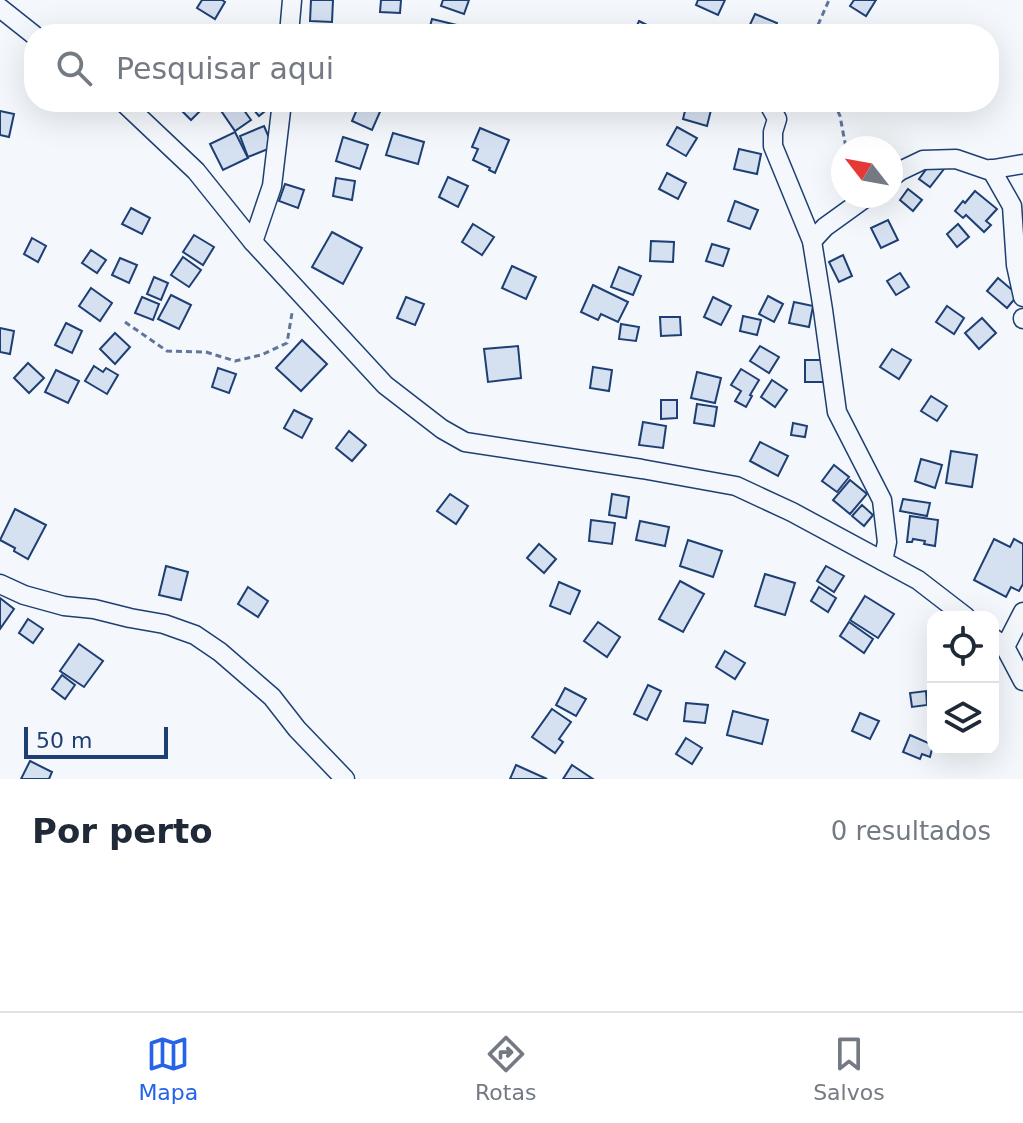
<!DOCTYPE html>
<html lang="pt">
<head>
<meta charset="utf-8">
<style>
	body { margin:0; font-family:"DejaVu Sans",sans-serif; background:#f2f2f3; color:#1f2937 }
	.controls { position:absolute; right:24px; bottom:24px; display:grid; overflow:hidden; border-radius:16px; box-shadow:0 8px 32px #0002 }
	.controls button { width:72px; height:72px; display:grid; place-items:center; padding:0; border:0; border-bottom:2px solid #e0e1e3; background:#fff; color:#1f2937; font:40px sans-serif }
	.compass { position:absolute; left:831px; top:136px; width:72px; height:72px; border-radius:50%; background:#fff; box-shadow:0 8px 32px #0002; rotate:301deg }
	.scale { position:absolute; left:24px; bottom:20px; width:144px; box-sizing:border-box; padding-left:8px; border:4px solid #1d3f73; border-top:0; font-size:22px; line-height:28px; white-space:nowrap; color:#1d3f73; -webkit-text-stroke:6px #f4f7fb; paint-order:stroke }
	.list { margin:0; padding:0; list-style:none }
	h2 { display:flex; justify-content:space-between; align-items:center; height:104px; margin:0; padding:0 32px; font-size:34px }
	h2 small { font-size:26px; font-weight:400; color:#747a83 }
	.icon { flex:none; width:44px; height:44px; fill:none; stroke:currentColor; stroke-width:2; stroke-linecap:round; stroke-linejoin:round }
	.map { position:relative; flex:none; width:1023px; height:779px; overflow:hidden }
	.search { position:absolute; background:#fff; box-shadow:0 8px 32px #0002; left:24px; right:24px; top:24px; height:88px; display:flex; align-items:center; gap:20px; box-sizing:border-box; padding:0 28px; border-radius:32px; color:#747a83; font-size:30px }
	.sheet { height:232px; background:#fff }
	nav { display:flex; justify-content:space-around; align-items:center; box-sizing:border-box; height:112px; border-top:2px solid #e0e1e3; background:#fff; font-size:22px; color:#747a83 }
	nav a { display:grid; justify-items:center; gap:4px }
	nav .on { color:#2563eb }
	.map>svg:first-child { display:block }
	.building { fill:#d5e0f0; stroke:#1d3f73; stroke-width:2 }
	.lines { fill:none; stroke-linecap:round; stroke-linejoin:round }
	.minor-casing { stroke:#1d3f73; stroke-width:21 }
	.path { stroke:#5e769c; stroke-width:3; stroke-dasharray:6 4; stroke-linecap:butt }
	.minor { stroke:#f4f7fb; stroke-width:18 }
</style>
</head>
<body>
<div class="map">
<svg width="1023" height="779" viewBox="0 0 1023 779">
	<rect width="100%" height="100%" fill="#f4f7fb"/>
	<!-- building -->
	<g class="building">
		<path d="M202,0H222L225,2L215,19L197,8Z"/>
		<path d="M311,0H333L332,22L310,21Z"/>
		<path d="M381,0H401L400,13L380,12Z"/>
		<path d="M443,0H469L464,14L441,6Z"/>
		<path d="M698,0H725L718,15L696,5Z"/>
		<path d="M854,0H876L866,16L850,6Z"/>
		<path d="M755,14L777,23L772,34L746,33Z"/>
		<path d="M432,19L465,27L463,34H428Z"/>
		<path d="M639,21L659,31L658,34H633Z"/>
		<path d="M179,102H209L191,120L176,105Z"/>
		<path d="M215,102H238L251,120L235,131Z"/>
		<path d="M247,102H274L275,103L259,116Z"/>
		<path d="M360,102H376L383,105L372,130L352,121Z"/>
		<path d="M687,103L711,110L707,126L683,119Z"/>
		<path d="M0,111L14,114L9,137L0,135Z"/>
		<path d="M264,126L273,147L248,157L240,136Z"/>
		<path d="M677,127L697,138L686,156L667,145Z"/>
		<path d="M480,128L509,140L495,173L489,170L490,168L473,160L478,149L472,147Z"/>
		<path d="M235,132L248,158L223,170L210,144Z"/>
		<path d="M393,133L424,142L418,164L386,155Z"/>
		<path d="M343,137L368,145L360,169L336,161Z"/>
		<path d="M739,149L761,154L757,174L734,169Z"/>
		<path d="M933,160L944,169L930,187L919,179Z"/>
		<path d="M667,173L686,183L678,199L659,189Z"/>
		<path d="M448,177L468,186L458,207L439,197Z"/>
		<path d="M336,178L355,181L352,200L333,196Z"/>
		<path d="M285,184L304,190L298,208L279,201Z"/>
		<path d="M908,189L922,200L913,211L900,200Z"/>
		<path d="M975,191L997,209L986,221L991,225L984,232L966,215L963,218L955,211L963,201L965,203Z"/>
		<path d="M735,201L758,210L750,229L728,221Z"/>
		<path d="M131,208L150,218L142,234L122,224Z"/>
		<path d="M888,220L898,240L881,248L871,228Z"/>
		<path d="M473,224L494,237L482,255L462,242Z"/>
		<path d="M958,224L969,237L957,247L947,234Z"/>
		<path d="M332,232L362,248L343,284L312,267Z"/>
		<path d="M194,235L214,247L203,265L183,252Z"/>
		<path d="M32,238L46,246L38,262L24,254Z"/>
		<path d="M651,241L674,242L673,262L650,261Z"/>
		<path d="M712,244L729,249L723,266L706,261Z"/>
		<path d="M91,250L106,260L97,273L82,263Z"/>
		<path d="M843,255L852,276L839,282L829,262Z"/>
		<path d="M183,257L201,270L189,287L171,275Z"/>
		<path d="M120,258L137,265L129,283L112,275Z"/>
		<path d="M512,266L536,277L526,299L502,288Z"/>
		<path d="M619,267L641,276L633,295L611,287Z"/>
		<path d="M900,273L909,287L896,295L887,281Z"/>
		<path d="M154,277L168,283L161,300L147,294Z"/>
		<path d="M998,278L1018,295L1007,308L987,291Z"/>
		<path d="M593,285L628,302L618,322L601,314L598,320L581,312Z"/>
		<path d="M91,288L112,303L100,321L79,306Z"/>
		<path d="M171,295L191,305L179,329L158,319Z"/>
		<path d="M768,296L783,304L774,322L759,314Z"/>
		<path d="M142,297L159,304L153,320L135,313Z"/>
		<path d="M406,297L424,304L415,325L397,318Z"/>
		<path d="M713,297L731,306L721,325L704,317Z"/>
		<path d="M794,302L813,306L809,327L789,323Z"/>
		<path d="M947,306L964,318L954,334L936,322Z"/>
		<path d="M743,316L761,320L757,335L740,331Z"/>
		<path d="M660,317H680L681,335L661,336Z"/>
		<path d="M982,318L996,333L979,349L965,333Z"/>
		<path d="M66,323L82,331L72,353L55,345Z"/>
		<path d="M621,324L639,327L636,341L619,339Z"/>
		<path d="M0,328L14,331L10,354L0,352Z"/>
		<path d="M115,333L130,347L115,364L100,349Z"/>
		<path d="M302,340L327,364L301,391L276,368Z"/>
		<path d="M518,346L521,378L488,382L484,349Z"/>
		<path d="M760,346L779,357L769,373L750,361Z"/>
		<path d="M892,349L911,360L899,379L880,367Z"/>
		<path d="M805,360H826L825,382H805Z"/>
		<path d="M28,363L44,378L29,393L14,378Z"/>
		<path d="M94,366L103,372L106,368L118,375L107,394L85,381Z"/>
		<path d="M593,367L612,370L609,391L590,388Z"/>
		<path d="M218,368L236,374L229,393L212,387Z"/>
		<path d="M741,369L759,380L750,395L752,396L746,407L735,401L741,391L731,385Z"/>
		<path d="M56,370L79,381L68,403L45,392Z"/>
		<path d="M697,372L721,378L715,403L691,398Z"/>
		<path d="M772,380L787,390L775,407L761,397Z"/>
		<path d="M931,396L947,406L937,421L921,411Z"/>
		<path d="M661,400H677V418L661,419Z"/>
		<path d="M697,404L717,407L714,426L694,423Z"/>
		<path d="M294,410L312,419L302,438L284,428Z"/>
		<path d="M643,422L666,426L663,448L639,445Z"/>
		<path d="M793,423L807,426L805,437L791,435Z"/>
		<path d="M349,431L366,445L352,461L336,448Z"/>
		<path d="M760,442L788,456L778,476L750,461Z"/>
		<path d="M951,451L977,455L972,487L946,483Z"/>
		<path d="M921,459L942,465L935,488L915,481Z"/>
		<path d="M834,465L849,477L837,492L822,481Z"/>
		<path d="M850,480L867,494L850,514L833,500Z"/>
		<path d="M450,494L468,506L456,524L437,511Z"/>
		<path d="M612,494L629,497L626,518L609,515Z"/>
		<path d="M903,499L930,503L927,516L900,511Z"/>
		<path d="M862,505L873,515L864,526L852,516Z"/>
		<path d="M15,509L46,525L28,559L14,551L15,548L0,540Z"/>
		<path d="M910,516L938,520L935,546L924,544L925,541L913,539L912,542H907Z"/>
		<path d="M591,520L615,523L612,544L589,541Z"/>
		<path d="M640,521L669,527L665,546L636,540Z"/>
		<path d="M994,539L1010,547L1014,539L1023,544V584L1019,591L1011,587L1006,597L974,580Z"/>
		<path d="M688,540L722,551L713,577L680,566Z"/>
		<path d="M539,544L556,559L544,573L527,558Z"/>
		<path d="M166,566L188,572L181,600L159,595Z"/>
		<path d="M826,566L844,576L834,592L817,581Z"/>
		<path d="M765,574L795,583L785,615L755,606Z"/>
		<path d="M680,581L704,594L683,632L659,619Z"/>
		<path d="M559,582L580,591L570,614L550,606Z"/>
		<path d="M248,587L268,601L258,617L238,604Z"/>
		<path d="M819,587L836,598L828,612L811,601Z"/>
		<path d="M865,596L894,614L878,638L850,620Z"/>
		<path d="M0,598L14,609L0,629Z"/>
		<path d="M28,619L43,629L33,643L19,633Z"/>
		<path d="M598,622L620,637L607,657L584,641Z"/>
		<path d="M849,622L873,639L864,653L840,636Z"/>
		<path d="M79,644L103,661L84,687L60,671Z"/>
		<path d="M725,651L745,663L735,679L716,667Z"/>
		<path d="M62,675L75,685L65,699L52,689Z"/>
		<path d="M648,685L661,691L647,720L634,714Z"/>
		<path d="M565,688L586,699L576,716L556,705Z"/>
		<path d="M926,691L927,705L912,707L910,693Z"/>
		<path d="M686,703L708,705L705,723L684,721Z"/>
		<path d="M552,709L571,722L559,739L563,742L555,753L532,737Z"/>
		<path d="M733,711L768,720L762,744L727,735Z"/>
		<path d="M860,713L879,721L870,739L852,731Z"/>
		<path d="M910,735L933,745L930,757L922,754L920,759L903,752Z"/>
		<path d="M686,738L702,748L692,764L676,754Z"/>
		<path d="M30,761L52,772L49,779H21Z"/>
		<path d="M516,765L547,779H510Z"/>
		<path d="M572,765L593,779H563Z"/>
	</g>
	<g class="lines">
		<defs>
			<g id="minor">
				<path d="M0,8L34,35"/>
				<path d="M289,34L292,0"/>
				<path d="M123,102L196,171L253,242L385,385L442,429L465,442L642,469L736,486L792,512L918,580L966,617"/>
				<path d="M770,106L777,119L773,132V146L812,241L823,310L837,412L882,500L887,542L883,561"/>
				<path d="M991,169L1012,206L1016,265L1023,297"/>
				<path d="M891,178L900,171L923,160L956,159L988,170L1023,164"/>
				<path d="M812,241L825,227L868,196"/>
				<path d="M253,242L272,186L282,102"/>
				<path d="M1023,318V319"/>
				<path d="M0,584L24,595L64,606L94,609L130,618L164,624L195,635L220,652L272,697L297,729L345,779"/>
				<path d="M993,638L1005,647L1023,681"/>
				<path d="M1005,647L1023,612"/>
			</g>
		</defs>
		<!-- minor casing -->
		<use href="#minor" class="minor-casing"/>
		<!-- path -->
		<g class="path">
			<path d="M814,34L829,0"/>
			<path d="M705,102L716,105L738,102"/>
			<path d="M834,102L840,116L846,148"/>
			<path d="M125,322L167,351L206,352L235,361L261,355L287,343L292,313"/>
		</g>
		<!-- minor -->
		<use href="#minor" class="minor"/>
	</g>
</svg>
<div class="controls">
<button><svg class="icon" aria-label="locate" viewBox="0 0 24 24"><circle cx="12" cy="12" r="6"/><path d="M12 2v4M12 18v4M2 12h4M18 12h4"/></svg></button>
<button><svg class="icon" aria-label="layers" viewBox="0 0 24 24"><path d="M12 4l9 5-9 5-9-5zM3 14l9 5 9-5"/></svg></button>
</div>
<svg class="compass" viewBox="-18 -18 36 36"><path d="M0-13l5 13h-10z" fill="#e53935"/><path d="M0 13l5-13h-10z" fill="#747a83"/></svg>
<div class="scale">50 m</div>
<div class="search"><svg class="icon" aria-label="search" viewBox="0 0 24 24"><circle cx="10" cy="10" r="6"/><path d="M15 15l6 6"/></svg>Pesquisar aqui</div>
</div>
<section class="sheet">
<h2>Por perto<small>0 resultados</small></h2>
<ul class="list">
</ul>
</section>
<nav>
<a class="on"><svg class="icon" aria-label="map" viewBox="0 0 24 24"><path d="M3 6l6-2 6 2 6-2v14l-6 2-6-2-6 2zM9 4v14M15 6v14"/></svg>Mapa</a>
<a><svg class="icon" aria-label="directions" viewBox="0 0 24 24"><path d="M12 3l9 9-9 9-9-9zM9 14v-3h6M13 9l2 2-2 2"/></svg>Rotas</a>
<a><svg class="icon" aria-label="saved" viewBox="0 0 24 24"><path d="M7 4h10v16l-5-4-5 4z"/></svg>Salvos</a>
</nav>
</body>
</html>
